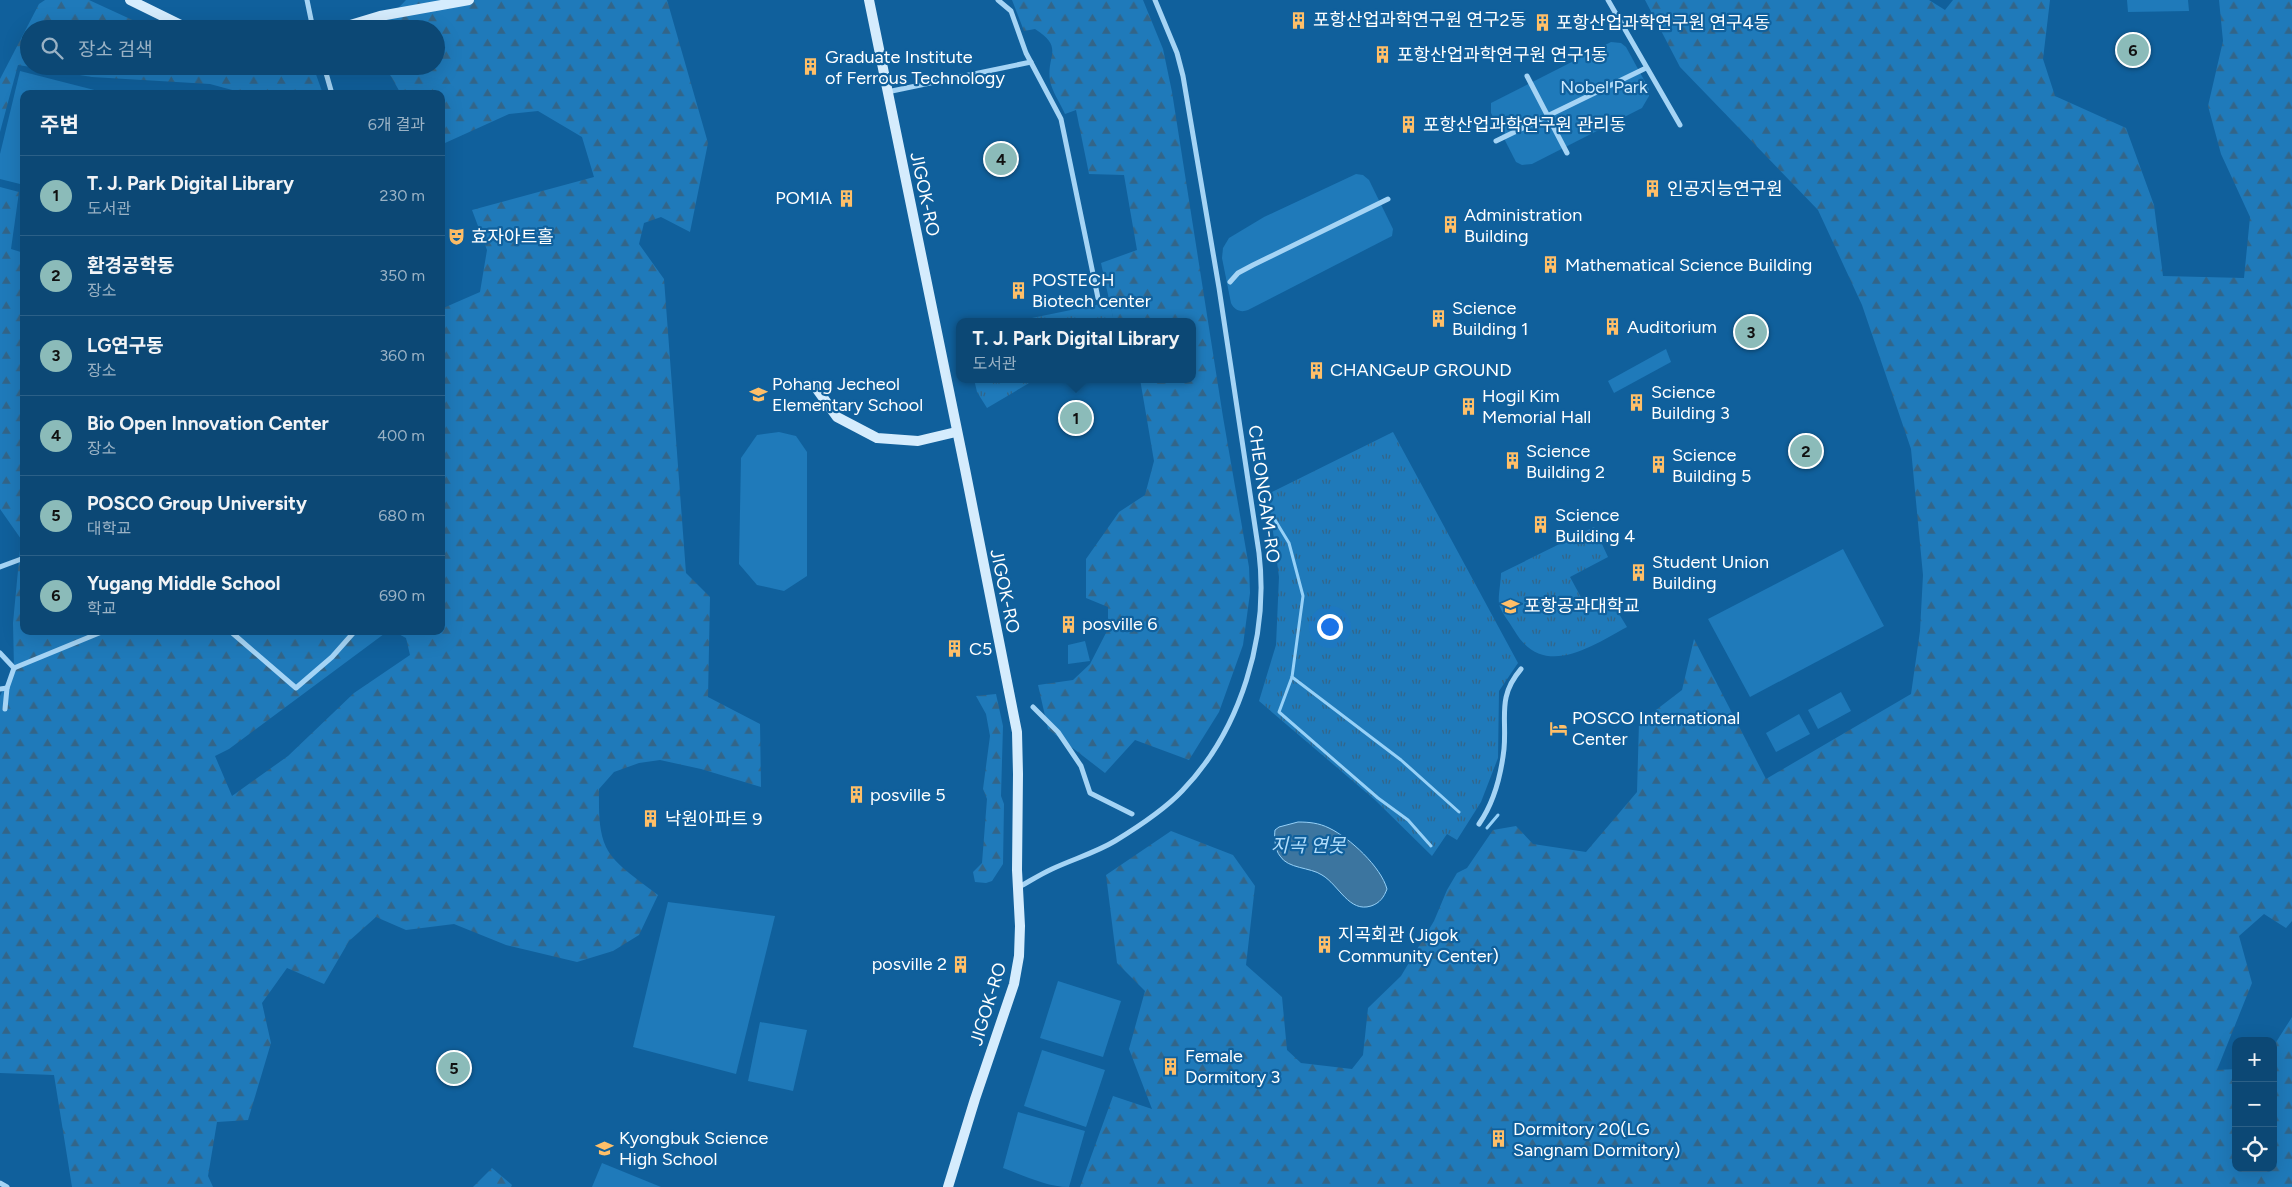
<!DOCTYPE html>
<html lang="ko">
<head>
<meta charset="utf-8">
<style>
	body { margin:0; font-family:Figtree,"Noto Sans KR",sans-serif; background:#154f7a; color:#f1f3f6 }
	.controls { position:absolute; right:15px; bottom:15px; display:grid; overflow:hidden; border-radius:10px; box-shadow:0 5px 20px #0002 }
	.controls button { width:45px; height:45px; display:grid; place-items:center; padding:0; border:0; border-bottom:1px solid #2c6087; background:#0c4875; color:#f1f3f6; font:25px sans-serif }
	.you { position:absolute; left:1329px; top:626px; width:18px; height:18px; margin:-12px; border:4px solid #fff; border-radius:50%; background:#1a73e8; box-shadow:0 0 0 8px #1a73e833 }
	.badge { display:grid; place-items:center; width:32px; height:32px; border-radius:50%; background:#8bbbb9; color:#111; font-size:16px; font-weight:700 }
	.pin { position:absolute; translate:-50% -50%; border:2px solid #fff; box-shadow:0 1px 5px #0006 }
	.popup { position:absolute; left:956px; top:318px; width:240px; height:65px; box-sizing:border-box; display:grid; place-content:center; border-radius:10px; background:#0c4875; filter:drop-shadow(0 1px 4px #0005); font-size:16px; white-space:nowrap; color:#9ab2c5 }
	.popup b { font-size:19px; color:#f1f3f6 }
	.popup::after { content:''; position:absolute; left:50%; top:100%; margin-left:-10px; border:10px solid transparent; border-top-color:#0c4875 }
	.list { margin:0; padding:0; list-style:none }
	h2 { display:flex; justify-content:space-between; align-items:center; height:65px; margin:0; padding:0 20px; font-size:21px }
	h2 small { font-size:16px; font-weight:400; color:#9ab2c5 }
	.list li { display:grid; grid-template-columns:32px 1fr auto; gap:15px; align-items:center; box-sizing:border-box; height:80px; padding:0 20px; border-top:1px solid #2c6087 }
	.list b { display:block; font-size:19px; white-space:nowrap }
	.list p { margin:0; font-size:16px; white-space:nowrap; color:#9ab2c5 }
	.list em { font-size:16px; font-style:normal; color:#9ab2c5 }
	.icon { flex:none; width:28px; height:28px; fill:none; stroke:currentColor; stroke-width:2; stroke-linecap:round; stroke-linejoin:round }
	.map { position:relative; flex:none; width:2292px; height:1187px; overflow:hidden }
	.search { position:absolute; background:#0c4875; box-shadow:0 5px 20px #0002; left:20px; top:20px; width:425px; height:55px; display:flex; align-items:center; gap:12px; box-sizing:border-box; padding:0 18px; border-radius:28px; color:#9ab2c5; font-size:19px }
	.panel { position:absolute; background:#0c4875; box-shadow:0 5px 20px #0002; left:20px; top:90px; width:425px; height:545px; border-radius:10px }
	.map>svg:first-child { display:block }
	.grass { fill:url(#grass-tufts) }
	.forest { fill:url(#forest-firs) }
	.park { fill:#1f7aba }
	.water { fill:#3c759f; stroke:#96d1f8 }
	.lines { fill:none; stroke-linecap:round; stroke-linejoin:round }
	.stream { stroke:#96d1f8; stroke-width:3 }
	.street { stroke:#a5d4f5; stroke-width:5 }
	.secondary { stroke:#d5ecfd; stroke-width:10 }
	.labels { text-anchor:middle; stroke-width:4.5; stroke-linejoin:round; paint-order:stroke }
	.poi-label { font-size:18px; fill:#fff; stroke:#10609c; text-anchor:start }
	.park-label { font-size:18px; fill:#cdeafe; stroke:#10609c }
	.street-label { font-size:18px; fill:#fff; stroke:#10609c }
	.water-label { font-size:19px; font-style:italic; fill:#b1ddfb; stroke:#10609c }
</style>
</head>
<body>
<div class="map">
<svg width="2292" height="1187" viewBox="0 0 2292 1187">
	<defs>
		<pattern id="grass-tufts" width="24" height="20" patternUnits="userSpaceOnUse" patternTransform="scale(1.25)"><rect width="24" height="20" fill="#1f7aba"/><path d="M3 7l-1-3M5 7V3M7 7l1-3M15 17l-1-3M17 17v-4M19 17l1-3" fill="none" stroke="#336588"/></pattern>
		<pattern id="forest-firs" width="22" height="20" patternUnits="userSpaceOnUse" patternTransform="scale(1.25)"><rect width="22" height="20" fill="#1f7aba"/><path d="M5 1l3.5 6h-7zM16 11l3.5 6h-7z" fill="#336588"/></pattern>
	</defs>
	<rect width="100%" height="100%" fill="#10609c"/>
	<!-- grass -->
	<g class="grass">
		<path d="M1110,302L1114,322H1012Z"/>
		<path d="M974,379H1036L987,408L977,392Z"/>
		<path d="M1393,432L1518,663L1499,691L1498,758L1481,802L1457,840L1447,834L1432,856L1375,800L1259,701L1276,645L1279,577L1268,494Z"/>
		<path d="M1594,527L1608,557L1570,577L1589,612L1613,604L1627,627C1590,647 1543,680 1514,630C1510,623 1501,612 1499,604C1498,595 1501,582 1501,573Z"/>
	</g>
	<!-- forest -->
	<g class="forest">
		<path d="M45,0H89L152,29H29V66H313L323,94H247L210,84L92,77L18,65L0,132V79L39,4Z"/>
		<path d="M406,0H667L708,143L690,232L661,217L644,223L639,244L664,279L686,573L710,597L708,697L760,724L761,787L701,769L660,760L639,763L614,772L599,789C599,808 598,830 606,847C614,865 643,883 658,895L639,935L613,951L577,962L506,945L454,924L406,930L376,917L349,941L324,984L287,968L262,1003L271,1043L248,1120L217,1122L208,1176L213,1187H72L54,1075L0,1073V696L14,668L13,623L21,539L0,509V187L19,192L11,249L24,253V631H388L229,749L215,756L232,796L288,756L354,693L410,655L406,638L393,631H441V309L480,292L487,250L472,210L594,177L582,137L538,111L509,114L445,143L441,138V94H401L385,66H436V29H378Z"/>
		<path d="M1012,0H1143L1163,49L1172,92L1223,417L1249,567L1250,593L1243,645L1219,712L1189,760L1135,740L1105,773L1048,729L1038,685L1073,680L1090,664L1108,629V607L1086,598V559L1119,512L1145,495L1154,461L1140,379H1192V322H1114L1101,263L1137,250L1124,175L1089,174L1076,110L1065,114C1060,103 1052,91 1050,81C1046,55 1065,48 1035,29L1024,31Z"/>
		<path d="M1645,0H1929L1945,10L1953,0H2050L2043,59L2055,96L2126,128L2154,205L2163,276L2244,278L2250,217L2221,154L2208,106L2223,41L2219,0H2292V921L2286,928L2264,914L2239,936L2252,983L2217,1070L2236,1069V1168H2273V1047L2292,1017V1187H1080L1113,1096L1152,1109L1129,1049L1145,991L1117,963L1106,875L1171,831L1233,855L1255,886L1246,965L1282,997L1287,1050L1301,1063L1352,1069L1363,1055L1368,1008L1401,976L1434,921L1447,890L1457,873L1467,868L1493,830L1516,826L1533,844L1586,852L1637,792L1639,723L1682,690L1694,639L1766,779L1911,694L1920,631L1923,575L1911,449L1862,305L1818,210L1680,67Z"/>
		<path d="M996,694L1003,726L1001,796L1004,804L1003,864L992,881L986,883L975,882L973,872L982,863L987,799L983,789L990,736L986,714L976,696Z"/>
		<path d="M492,1168L512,1185L511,1187H473Z"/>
	</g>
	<!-- park -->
	<g class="park">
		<path d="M2127,0H2188L2189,11L2128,12Z"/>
		<path d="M1611,42L1621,43L1626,47L1649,89V96L1642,108L1532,164L1522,165L1516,162L1491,113V103Z"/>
		<path d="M20,71L110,94H24V185L0,179V154Z"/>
		<path d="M1356,174L1363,175L1369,180L1393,229L1392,236L1248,310C1241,313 1234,310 1231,303L1222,258L1223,248L1229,238L1264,217Z"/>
		<path d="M1666,349L1671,362L1614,393L1608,381Z"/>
		<path d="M779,432L796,436L807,452V576L784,591L757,585L739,564L741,458L757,435Z"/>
		<path d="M1843,549L1884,626L1750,697L1708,619Z"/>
		<path d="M1085,641L1090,661L1068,664V645Z"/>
		<path d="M1841,692L1851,711L1818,729L1808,710Z"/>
		<path d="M1799,714L1810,734L1776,752L1766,733Z"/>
		<path d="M668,902L775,916L736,1074L633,1047Z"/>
		<path d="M1058,981L1121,1001L1103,1057L1040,1038Z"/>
		<path d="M760,1022L807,1030L793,1091L748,1081Z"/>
		<path d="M1042,1050L1105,1070L1086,1127L1024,1106Z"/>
		<path d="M1018,1112L1085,1131L1069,1187C1047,1187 1023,1175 1003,1168Z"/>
		<path d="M602,1163L661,1187H592Z"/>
	</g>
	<!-- water -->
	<path class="water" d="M1298,822C1309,822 1319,823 1329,828C1350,838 1381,867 1387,889C1384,897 1380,903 1371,906C1349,913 1339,885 1322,875C1310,867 1288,869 1280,856C1275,850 1274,837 1275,830L1279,827Z"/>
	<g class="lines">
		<!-- stream -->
		<g class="stream">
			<path d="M1275,520L1289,543L1303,596L1292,677L1279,712L1378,798L1408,820L1431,846"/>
			<path d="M1292,677L1401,760L1459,812"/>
			<path d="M1487,828L1498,815"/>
		</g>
		<!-- street -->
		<g class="street">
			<path d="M307,0L313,29"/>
			<path d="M998,0L1011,11L1026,53L1061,119L1098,298"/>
			<path d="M1608,0L1680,125"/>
			<path d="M324,66L332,94"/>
			<path d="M1527,76L1567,153"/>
			<path d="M887,92L1031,62"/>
			<path d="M1496,141L1646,68"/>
			<path d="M1230,282L1238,273L1253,265L1388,199"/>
			<path d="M0,567L24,558"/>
			<path d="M230,631L296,688L332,657L355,631"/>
			<path d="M0,653L14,668"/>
			<path d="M14,668L104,631"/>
			<path d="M0,689L7,688L14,668"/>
			<path d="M1033,707L1058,732L1081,766L1090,793L1132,814"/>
			<path d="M5,709L7,688"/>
			<path d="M1479,824C1493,804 1501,775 1504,749C1507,717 1497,697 1521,669"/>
			<path d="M1019,887C1030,881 1041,874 1052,869C1073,859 1095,853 1115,841C1138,827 1163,811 1182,791C1241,730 1269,636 1259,553L1219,288L1183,76L1177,53L1155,0"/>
			<path d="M0,1183L7,1187"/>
		</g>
		<!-- secondary -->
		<g class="secondary">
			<path d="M130,0L189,29"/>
			<path d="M869,0L965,469L1017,732L1018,774L1017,870L1020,926L1019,956L1014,984L975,1099L948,1187"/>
			<path d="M337,29L380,16L469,0"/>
			<path d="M814,385L837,417L877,438L918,441L956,432"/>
		</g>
	</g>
	<!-- icons -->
	<defs>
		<symbol id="building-bare" viewBox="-9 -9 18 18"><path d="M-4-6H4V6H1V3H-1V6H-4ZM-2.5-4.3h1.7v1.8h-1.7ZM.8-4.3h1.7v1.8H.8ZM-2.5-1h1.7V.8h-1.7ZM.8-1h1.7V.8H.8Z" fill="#ffbf68" stroke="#10609c" stroke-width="2.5" paint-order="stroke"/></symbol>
		<symbol id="theatre-bare" viewBox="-9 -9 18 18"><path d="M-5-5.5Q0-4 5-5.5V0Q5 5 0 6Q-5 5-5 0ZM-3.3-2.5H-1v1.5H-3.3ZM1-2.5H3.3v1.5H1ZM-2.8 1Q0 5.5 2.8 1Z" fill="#ffbf68" stroke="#10609c" stroke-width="2.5" paint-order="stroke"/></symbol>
		<symbol id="school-bare" viewBox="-9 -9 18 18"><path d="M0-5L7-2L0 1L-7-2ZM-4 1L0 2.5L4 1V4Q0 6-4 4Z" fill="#ffbf68" stroke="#10609c" stroke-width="2.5" paint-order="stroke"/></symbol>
		<symbol id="university-bare" viewBox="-9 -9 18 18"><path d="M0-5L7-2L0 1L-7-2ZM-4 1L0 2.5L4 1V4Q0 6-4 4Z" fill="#ffbf68" stroke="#10609c" stroke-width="2.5" paint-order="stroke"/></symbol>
		<symbol id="hotel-bare" viewBox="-9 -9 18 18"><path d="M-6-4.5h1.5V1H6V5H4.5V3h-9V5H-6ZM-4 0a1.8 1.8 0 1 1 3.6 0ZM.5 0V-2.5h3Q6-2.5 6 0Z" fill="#ffbf68" stroke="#10609c" stroke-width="2.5" paint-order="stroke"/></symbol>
	</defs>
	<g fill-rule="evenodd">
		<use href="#building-bare" x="1286" y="8" width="25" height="25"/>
		<use href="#building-bare" x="1530" y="10" width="25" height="25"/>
		<use href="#building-bare" x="1370" y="42" width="25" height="25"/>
		<use href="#building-bare" x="798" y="54" width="25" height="25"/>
		<use href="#building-bare" x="1396" y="112" width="25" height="25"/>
		<use href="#building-bare" x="1640" y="176" width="25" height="25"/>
		<use href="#building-bare" x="834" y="186" width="25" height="25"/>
		<use href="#building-bare" x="1438" y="212" width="25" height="25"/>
		<use href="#theatre-bare" x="444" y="224" width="25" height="25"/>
		<use href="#building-bare" x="1538" y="252" width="25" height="25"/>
		<use href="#building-bare" x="1006" y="278" width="25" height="25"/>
		<use href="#building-bare" x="1426" y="306" width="25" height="25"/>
		<use href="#building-bare" x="1600" y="314" width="25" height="25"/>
		<use href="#building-bare" x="1304" y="358" width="25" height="25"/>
		<use href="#school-bare" x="746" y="382" width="25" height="25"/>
		<use href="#building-bare" x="1624" y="390" width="25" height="25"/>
		<use href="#building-bare" x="1456" y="394" width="25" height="25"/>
		<use href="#building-bare" x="1500" y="448" width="25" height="25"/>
		<use href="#building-bare" x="1646" y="452" width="25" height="25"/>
		<use href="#building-bare" x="1528" y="512" width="25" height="25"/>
		<use href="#building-bare" x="1626" y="560" width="25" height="25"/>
		<use href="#university-bare" x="1498" y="594" width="25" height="25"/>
		<use href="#building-bare" x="1056" y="612" width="25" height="25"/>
		<use href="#building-bare" x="942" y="636" width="25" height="25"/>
		<use href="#hotel-bare" x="1546" y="716" width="25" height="25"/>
		<use href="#building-bare" x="844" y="782" width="25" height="25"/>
		<use href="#building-bare" x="638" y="806" width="25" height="25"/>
		<use href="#building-bare" x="1312" y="932" width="25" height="25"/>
		<use href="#building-bare" x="948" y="952" width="25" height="25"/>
		<use href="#building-bare" x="1158" y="1054" width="25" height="25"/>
		<use href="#building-bare" x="1486" y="1126" width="25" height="25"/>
		<use href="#school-bare" x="592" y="1136" width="25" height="25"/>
	</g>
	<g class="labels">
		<!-- poi labels -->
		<g class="poi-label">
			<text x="1313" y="26">포항산업과학연구원 연구2동</text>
			<text x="1556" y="29">포항산업과학연구원 연구4동</text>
			<text x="1397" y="61">포항산업과학연구원 연구1동</text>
			<text x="825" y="63">Graduate Institute<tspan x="825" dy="21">of Ferrous Technology</tspan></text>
			<text x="1423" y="131">포항산업과학연구원 관리동</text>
			<text x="1667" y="195">인공지능연구원</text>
			<text x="832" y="204" text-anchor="end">POMIA</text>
			<text x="1464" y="221">Administration<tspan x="1464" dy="21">Building</tspan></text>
			<text x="471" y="243">효자아트홀</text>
			<text x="1565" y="271">Mathematical Science Building</text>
			<text x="1032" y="286">POSTECH<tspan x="1032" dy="21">Biotech center</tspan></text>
			<text x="1452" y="314">Science<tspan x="1452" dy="21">Building 1</tspan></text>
			<text x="1627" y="333">Auditorium</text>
			<text x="1330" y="376">CHANGeUP GROUND</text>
			<text x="772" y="390">Pohang Jecheol<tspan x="772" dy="21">Elementary School</tspan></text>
			<text x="1651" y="398">Science<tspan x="1651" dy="21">Building 3</tspan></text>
			<text x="1482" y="402">Hogil Kim<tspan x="1482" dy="21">Memorial Hall</tspan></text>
			<text x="1526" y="457">Science<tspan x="1526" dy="21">Building 2</tspan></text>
			<text x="1672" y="461">Science<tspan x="1672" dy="21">Building 5</tspan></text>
			<text x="1555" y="521">Science<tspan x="1555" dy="21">Building 4</tspan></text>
			<text x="1652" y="568">Student Union<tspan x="1652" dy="21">Building</tspan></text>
			<text x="1524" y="612">포항공과대학교</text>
			<text x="1082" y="630">posville 6</text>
			<text x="969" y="655">C5</text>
			<text x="1572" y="724">POSCO International<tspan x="1572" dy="21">Center</tspan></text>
			<text x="870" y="801">posville 5</text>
			<text x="665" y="825">낙원아파트 9</text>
			<text x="1338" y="941">지곡회관 (Jigok<tspan x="1338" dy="21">Community Center)</tspan></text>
			<text x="947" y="970" text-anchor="end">posville 2</text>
			<text x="1185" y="1062">Female<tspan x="1185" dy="21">Dormitory 3</tspan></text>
			<text x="1513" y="1135">Dormitory 20(LG<tspan x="1513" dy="21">Sangnam Dormitory)</tspan></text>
			<text x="619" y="1144">Kyongbuk Science<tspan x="619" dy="21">High School</tspan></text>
		</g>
		<!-- park labels -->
		<g class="park-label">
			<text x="1604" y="93">Nobel Park</text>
		</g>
		<!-- street labels -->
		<g class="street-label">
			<text transform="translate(925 194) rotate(78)" y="6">JIGOK-RO</text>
			<text transform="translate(1264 494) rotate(82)" y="6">CHEONGAM-RO</text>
			<text transform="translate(1005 591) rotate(78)" y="6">JIGOK-RO</text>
			<text transform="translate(988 1004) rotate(-73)" y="6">JIGOK-RO</text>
		</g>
		<!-- water labels -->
		<g class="water-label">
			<text x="1308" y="852">지곡 연못</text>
		</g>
	</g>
</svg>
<div class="controls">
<button>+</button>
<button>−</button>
<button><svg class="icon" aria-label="locate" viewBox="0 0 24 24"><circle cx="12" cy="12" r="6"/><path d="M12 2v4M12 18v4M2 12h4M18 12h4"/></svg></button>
</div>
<div class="you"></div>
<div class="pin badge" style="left:1076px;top:418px">1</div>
<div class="popup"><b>T. J. Park Digital Library</b>도서관</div>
<div class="pin badge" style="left:1806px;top:451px">2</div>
<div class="pin badge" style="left:1751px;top:332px">3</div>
<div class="pin badge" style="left:1001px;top:159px">4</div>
<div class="pin badge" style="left:454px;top:1068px">5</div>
<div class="pin badge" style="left:2133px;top:50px">6</div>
<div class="search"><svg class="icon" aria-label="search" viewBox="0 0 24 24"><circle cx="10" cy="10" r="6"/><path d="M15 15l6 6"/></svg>장소 검색</div>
<section class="panel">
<h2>주변<small>6개 결과</small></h2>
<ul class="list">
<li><span class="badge">1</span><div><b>T. J. Park Digital Library</b><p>도서관</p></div><em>230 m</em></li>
<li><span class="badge">2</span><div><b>환경공학동</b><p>장소</p></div><em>350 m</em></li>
<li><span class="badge">3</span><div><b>LG연구동</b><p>장소</p></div><em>360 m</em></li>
<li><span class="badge">4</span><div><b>Bio Open Innovation Center</b><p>장소</p></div><em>400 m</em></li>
<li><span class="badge">5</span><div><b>POSCO Group University</b><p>대학교</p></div><em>680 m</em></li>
<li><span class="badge">6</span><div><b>Yugang Middle School</b><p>학교</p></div><em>690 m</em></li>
</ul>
</section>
</div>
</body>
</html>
